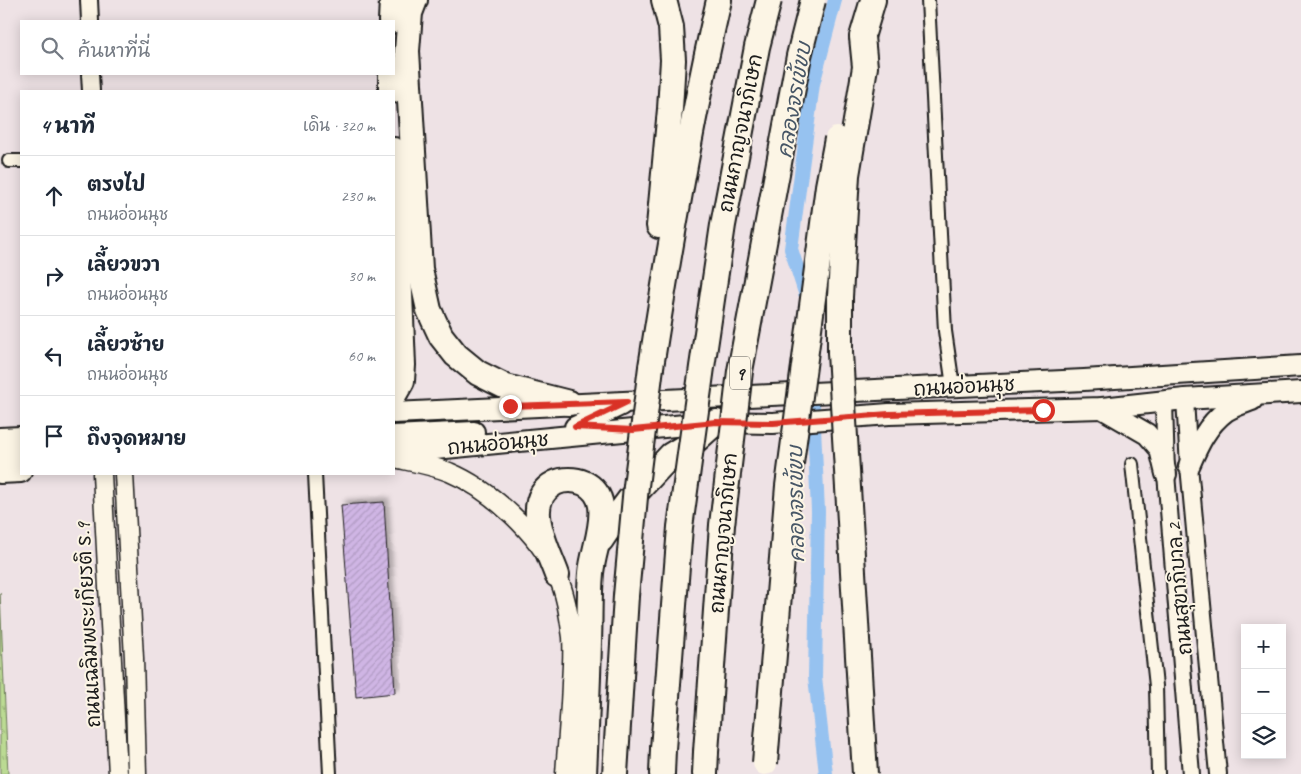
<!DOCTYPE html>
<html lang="th">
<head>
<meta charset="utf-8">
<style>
	body { margin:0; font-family:Caveat,"Playpen Sans Thai",sans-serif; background:#f2f2f3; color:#1f2937 }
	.controls { position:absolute; right:15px; bottom:15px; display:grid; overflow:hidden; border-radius:0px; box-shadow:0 2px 12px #0003 }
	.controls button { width:45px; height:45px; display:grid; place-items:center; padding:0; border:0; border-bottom:1px solid #e0e1e3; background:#fff; color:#1f2937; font:25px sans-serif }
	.stop { position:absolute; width:15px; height:15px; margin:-11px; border:4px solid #d93025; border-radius:50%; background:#fff }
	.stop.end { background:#d93025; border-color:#fff; box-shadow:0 1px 5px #0008 }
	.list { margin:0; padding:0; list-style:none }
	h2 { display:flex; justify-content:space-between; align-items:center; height:65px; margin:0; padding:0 20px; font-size:21px }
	h2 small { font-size:16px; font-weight:400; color:#747a83 }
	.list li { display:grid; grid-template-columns:32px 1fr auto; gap:15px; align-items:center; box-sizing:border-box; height:80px; padding:0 20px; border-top:1px solid #e0e1e3 }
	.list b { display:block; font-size:19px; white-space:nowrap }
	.list p { margin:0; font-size:16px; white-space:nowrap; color:#747a83 }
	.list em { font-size:16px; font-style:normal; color:#747a83 }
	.icon { flex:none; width:28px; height:28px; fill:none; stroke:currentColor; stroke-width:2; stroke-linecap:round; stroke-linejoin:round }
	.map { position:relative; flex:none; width:1301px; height:774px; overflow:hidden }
	.search { position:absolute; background:#fff; box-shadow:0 2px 12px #0003; left:20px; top:20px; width:375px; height:55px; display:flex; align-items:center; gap:12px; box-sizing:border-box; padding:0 18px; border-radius:0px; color:#747a83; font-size:19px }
	.panel { position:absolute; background:#fff; box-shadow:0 2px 12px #0003; left:20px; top:90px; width:375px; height:385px; border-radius:0px }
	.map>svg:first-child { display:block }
	.grass { fill:url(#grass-tufts); stroke:#6c7b58 }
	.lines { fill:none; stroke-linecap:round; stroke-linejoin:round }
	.canal { stroke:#96c2f0; stroke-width:14 }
	.building { fill:url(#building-hatch); stroke:#1c1c1c; filter:url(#shadow) }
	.minor-casing { stroke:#1c1c1c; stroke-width:16 }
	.tertiary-casing { stroke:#1c1c1c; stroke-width:20 }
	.secondary-casing { stroke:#1c1c1c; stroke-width:21 }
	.primary-casing { stroke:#1c1c1c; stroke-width:24 }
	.motorway-casing { stroke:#1c1c1c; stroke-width:28 }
	.minor { stroke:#fcf5e5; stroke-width:12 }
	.tertiary { stroke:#fcf5e5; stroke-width:16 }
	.secondary { stroke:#fcf5e5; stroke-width:18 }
	.primary { stroke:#fcf5e5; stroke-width:20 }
	.motorway { stroke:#fcf5e5; stroke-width:24 }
	.motorway-bridge-casing { stroke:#1c1c1c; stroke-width:28; stroke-linecap:butt }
	.motorway-bridge { stroke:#fcf5e5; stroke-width:24 }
	.route { stroke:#d93025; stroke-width:6 }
	.labels { text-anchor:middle; stroke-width:4; stroke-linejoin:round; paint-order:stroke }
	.shield { fill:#fcf5e5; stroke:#5f5d58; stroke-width:1 }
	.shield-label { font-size:19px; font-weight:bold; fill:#1c1c1c }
	.street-label { font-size:20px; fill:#1c1c1c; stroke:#fcf5e5 }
	.water-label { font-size:21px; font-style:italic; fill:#475666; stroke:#fcf5e5 }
</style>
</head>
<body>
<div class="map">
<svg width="1301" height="774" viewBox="0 0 1301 774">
	<defs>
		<pattern id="grass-tufts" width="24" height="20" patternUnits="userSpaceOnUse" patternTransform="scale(1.25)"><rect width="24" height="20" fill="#bbda93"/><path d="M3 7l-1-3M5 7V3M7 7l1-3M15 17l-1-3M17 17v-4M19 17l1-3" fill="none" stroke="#a0ba7e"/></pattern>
		<pattern id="building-hatch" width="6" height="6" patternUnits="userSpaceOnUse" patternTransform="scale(1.25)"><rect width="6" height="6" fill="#cfb5e4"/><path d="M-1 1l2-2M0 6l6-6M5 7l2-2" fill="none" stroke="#b19bc3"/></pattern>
		<filter id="shadow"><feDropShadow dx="4.5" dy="-4.5" stdDeviation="2.5" flood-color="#0004"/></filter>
	</defs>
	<rect width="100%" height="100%" fill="#eee2e5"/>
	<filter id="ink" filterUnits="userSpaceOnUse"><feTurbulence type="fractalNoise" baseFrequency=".02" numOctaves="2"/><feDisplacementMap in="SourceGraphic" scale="10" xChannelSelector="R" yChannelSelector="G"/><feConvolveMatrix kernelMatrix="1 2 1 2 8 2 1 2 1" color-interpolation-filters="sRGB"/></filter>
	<g filter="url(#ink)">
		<!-- grass -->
		<path class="grass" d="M0,593L8,774H0Z"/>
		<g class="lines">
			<!-- canal -->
			<g class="canal">
				<path d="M808,302L791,249L813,84L835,0"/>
				<path d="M812,386L818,511L815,677L826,774"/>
			</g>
		</g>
		<!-- building -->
		<path class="building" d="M384,502L395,693L356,697L341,505Z"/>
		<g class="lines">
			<defs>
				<g id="minor">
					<path d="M928,0L945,331L953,386"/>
					<path d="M9,161H21"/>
					<path d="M1132,464L1156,686L1158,774"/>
					<path d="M315,474L330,774"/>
				</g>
				<g id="tertiary">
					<path d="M89,0L90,21"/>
					<path d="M90,74L91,91"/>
					<path d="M1185,399L1189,466L1218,774"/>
					<path d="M1164,401L1166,474L1191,774"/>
				</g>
				<g id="secondary">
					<path d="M394,458C412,462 431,465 449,472C490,489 539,534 557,575C566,594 569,617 572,637C573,652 572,668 571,683C570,713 567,744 565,774"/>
					<path d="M102,474L118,774"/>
					<path d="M124,474L134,658L137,774"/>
				</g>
				<g id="primary">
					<path d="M1102,408L1147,434L1160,449L1166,474"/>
					<path d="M394,413L1084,380L1301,366"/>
					<path d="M575,427L621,405"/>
					<path d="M394,436L474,432"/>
					<path d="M0,438L21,437"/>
					<path d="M394,453L716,422L773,423L889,414L1102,408L1185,399L1301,392"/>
					<path d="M0,457L21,455"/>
					<path d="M1189,466C1198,445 1207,425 1226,411C1234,406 1244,403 1252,400"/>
					<path d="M0,473L21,472"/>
				</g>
				<g id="motorway">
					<path d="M415,0L410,13L407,51L420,269L429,310L441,336L456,355L478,373L506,387L569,403"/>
					<path d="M391,21L392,0"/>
					<path d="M862,37L873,0"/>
					<path d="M391,74V91"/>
					<path d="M394,150L403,365L402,381L394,395"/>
					<path d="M659,226L670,109L673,60L671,27L664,0"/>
					<path d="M651,367C670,244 691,121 719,0"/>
					<path d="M601,540L615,519L630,499L671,455L696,440L716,422"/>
					<path d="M557,575C548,549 520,501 555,483C563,479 575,479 584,483C593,487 600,496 601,506C604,527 593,552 591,573C589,596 590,619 589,641C588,686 586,730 584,774"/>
					<path d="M615,774L626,596"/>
					<path d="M662,774L663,749"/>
					<path d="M705,774L706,752"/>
				</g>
			</defs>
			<!-- minor casing -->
			<use href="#minor" class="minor-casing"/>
			<!-- tertiary casing -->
			<use href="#tertiary" class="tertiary-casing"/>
			<!-- secondary casing -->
			<use href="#secondary" class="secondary-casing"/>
			<!-- primary casing -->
			<use href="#primary" class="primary-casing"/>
			<!-- motorway casing -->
			<use href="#motorway" class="motorway-casing"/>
			<!-- minor -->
			<use href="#minor" class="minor"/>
			<!-- tertiary -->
			<use href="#tertiary" class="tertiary"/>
			<!-- secondary -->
			<use href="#secondary" class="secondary"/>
			<!-- primary -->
			<use href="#primary" class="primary"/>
			<!-- motorway -->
			<use href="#motorway" class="motorway"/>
			<defs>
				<g id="motorway-bridge">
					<path d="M862,37L865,67L847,175L840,297V353L865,774"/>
					<path d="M626,596L636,486L651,367"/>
					<path d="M663,749L680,527L702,367L723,225L757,47L769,0"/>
					<path d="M706,752L722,525L740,371L799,56L813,0"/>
					<path d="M765,763L788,486L828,186L837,139"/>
				</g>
			</defs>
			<!-- motorway-bridge casing -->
			<use href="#motorway-bridge" class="motorway-bridge-casing"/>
			<!-- motorway-bridge -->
			<use href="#motorway-bridge" class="motorway-bridge"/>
		</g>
	</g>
	<g class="lines" filter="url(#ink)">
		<!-- route -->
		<path class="route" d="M510,406L627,402L575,427L633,430L716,422L773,423L889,414L1043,410"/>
	</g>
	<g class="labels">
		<!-- shield labels -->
		<rect class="shield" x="730" y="356.5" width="20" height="33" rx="4"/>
		<g class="shield-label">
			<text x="740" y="380">9</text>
		</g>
		<!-- street labels -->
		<g class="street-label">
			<text transform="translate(740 133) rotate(-79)" y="7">ถนนกาญจนาภิเษก</text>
			<text transform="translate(964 386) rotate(-3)" y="7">ถนนอ่อนนุช</text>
			<text transform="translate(498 443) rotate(-5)" y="7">ถนนอ่อนนุช</text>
			<text transform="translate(723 533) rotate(-85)" y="7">ถนนกาญจนาภิเษก</text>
			<text transform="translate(1179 589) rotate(-95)" y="7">ถนนสุขาภิบาล 2</text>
			<text transform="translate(88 625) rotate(-93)" y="7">ถนนเฉลิมพระเกียรติ ร.9</text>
		</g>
		<!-- water labels -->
		<g class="water-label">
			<text transform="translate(794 100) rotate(-80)" y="7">คลองจรเข้ขบ</text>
			<text transform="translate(796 504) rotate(-91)" y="7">คลองจรเข้ขบ</text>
		</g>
	</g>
</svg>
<div class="controls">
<button>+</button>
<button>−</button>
<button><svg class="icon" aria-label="layers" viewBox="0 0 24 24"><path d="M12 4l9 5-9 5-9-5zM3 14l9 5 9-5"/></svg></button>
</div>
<div class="stop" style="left:1043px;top:410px"></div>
<div class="stop end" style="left:510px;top:406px"></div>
<div class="search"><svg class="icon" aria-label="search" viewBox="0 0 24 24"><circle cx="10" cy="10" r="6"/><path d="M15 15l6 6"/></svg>ค้นหาที่นี่</div>
<section class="panel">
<h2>4 นาที<small>เดิน · 320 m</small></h2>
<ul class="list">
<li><svg class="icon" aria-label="ahead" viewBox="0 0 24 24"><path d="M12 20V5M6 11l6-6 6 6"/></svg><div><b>ตรงไป</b><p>ถนนอ่อนนุช</p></div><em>230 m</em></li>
<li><svg class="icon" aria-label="right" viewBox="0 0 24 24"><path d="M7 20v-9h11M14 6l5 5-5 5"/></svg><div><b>เลี้ยวขวา</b><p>ถนนอ่อนนุช</p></div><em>30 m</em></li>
<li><svg class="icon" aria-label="left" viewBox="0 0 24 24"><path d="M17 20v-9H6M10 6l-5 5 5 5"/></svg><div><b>เลี้ยวซ้าย</b><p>ถนนอ่อนนุช</p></div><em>60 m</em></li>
<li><svg class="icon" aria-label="arrive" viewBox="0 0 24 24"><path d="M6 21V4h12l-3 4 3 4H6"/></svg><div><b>ถึงจุดหมาย</b></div></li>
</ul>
</section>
</div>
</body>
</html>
